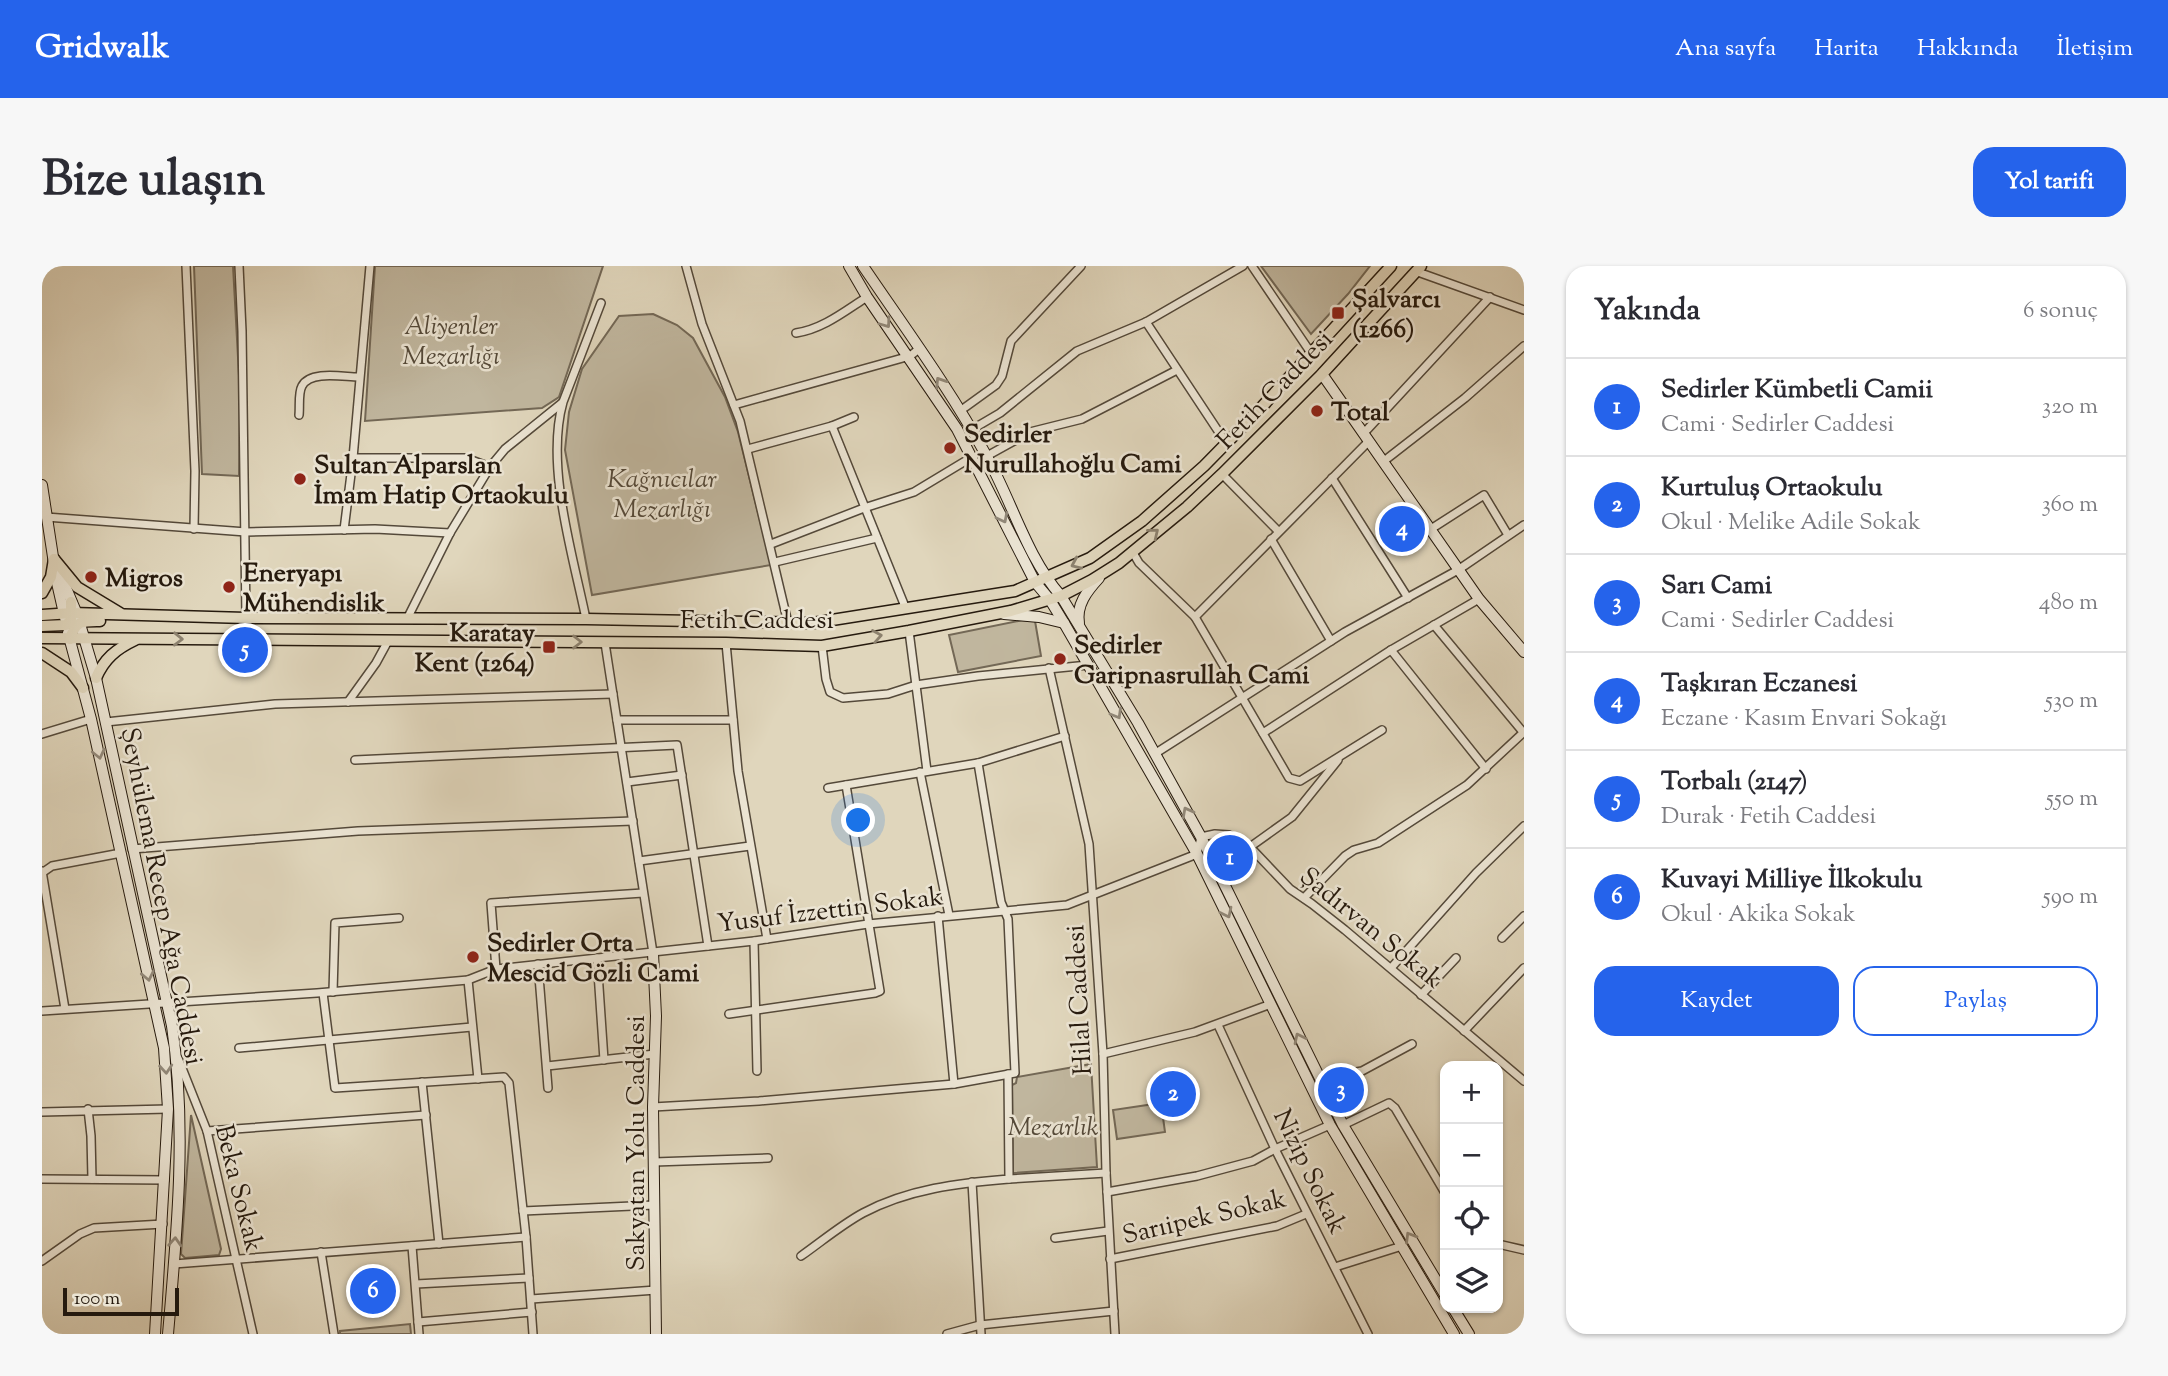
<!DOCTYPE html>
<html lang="tr">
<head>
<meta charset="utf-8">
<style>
	body { margin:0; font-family:"Sorts Mill Goudy",serif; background:#f7f7f7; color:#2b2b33 }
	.controls { position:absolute; right:21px; bottom:21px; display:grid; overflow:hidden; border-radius:14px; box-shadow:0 2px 5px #0004 }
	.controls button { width:63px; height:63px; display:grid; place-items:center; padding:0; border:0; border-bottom:2px solid #e1e1e2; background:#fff; color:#2b2b33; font:35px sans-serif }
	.scale { position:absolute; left:21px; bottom:18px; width:116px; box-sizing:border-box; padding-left:7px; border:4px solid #261a0e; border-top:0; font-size:19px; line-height:24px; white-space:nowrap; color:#261a0e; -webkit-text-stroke:5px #ebe4d3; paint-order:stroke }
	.you { position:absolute; left:817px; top:555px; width:24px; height:24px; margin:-18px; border:5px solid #fff; border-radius:50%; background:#1a73e8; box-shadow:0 0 0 10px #1a73e833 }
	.badge { display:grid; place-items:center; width:46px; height:46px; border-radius:50%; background:#2563eb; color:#fff; font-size:23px; font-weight:700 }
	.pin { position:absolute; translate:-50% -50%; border:4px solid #fff; box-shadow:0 2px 7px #0006 }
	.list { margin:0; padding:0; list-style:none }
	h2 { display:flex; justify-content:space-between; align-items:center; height:91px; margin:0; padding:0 28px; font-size:30px }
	h2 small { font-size:23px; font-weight:400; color:#7c7c81 }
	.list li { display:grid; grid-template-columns:46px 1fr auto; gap:21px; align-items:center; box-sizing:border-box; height:98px; padding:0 28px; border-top:2px solid #e1e1e2 }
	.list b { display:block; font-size:26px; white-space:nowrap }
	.list p { margin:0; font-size:23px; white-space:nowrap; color:#7c7c81 }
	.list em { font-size:23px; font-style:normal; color:#7c7c81 }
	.actions { display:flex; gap:14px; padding:21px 28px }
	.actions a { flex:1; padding:16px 0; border:2px solid #2563eb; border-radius:21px; text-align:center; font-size:24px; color:#2563eb }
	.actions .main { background:#2563eb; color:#fff }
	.icon { flex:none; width:38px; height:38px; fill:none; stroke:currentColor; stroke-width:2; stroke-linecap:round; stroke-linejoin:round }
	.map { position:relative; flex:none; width:1482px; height:1068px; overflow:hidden; border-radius:21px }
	header { display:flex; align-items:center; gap:42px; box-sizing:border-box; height:98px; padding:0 35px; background:#2563eb; color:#fff }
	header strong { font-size:33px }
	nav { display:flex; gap:38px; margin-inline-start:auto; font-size:24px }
	.intro { display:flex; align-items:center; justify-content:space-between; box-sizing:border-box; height:168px; padding:0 42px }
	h1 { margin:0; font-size:49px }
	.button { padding:18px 32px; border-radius:21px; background:#2563eb; color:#fff; font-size:24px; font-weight:700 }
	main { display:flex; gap:42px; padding:0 42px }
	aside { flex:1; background:#fff; border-radius:21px; box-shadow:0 2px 5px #0004 }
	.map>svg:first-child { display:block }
	.green { fill:#c0b69e; stroke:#736856; stroke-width:2 }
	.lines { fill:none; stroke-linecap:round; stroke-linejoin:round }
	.street-casing { stroke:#54493a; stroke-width:10 }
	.secondary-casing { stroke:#261a0e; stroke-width:12 }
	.primary-casing { stroke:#261a0e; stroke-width:13 }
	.street { stroke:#ebe4d3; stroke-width:7 }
	.secondary { stroke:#ebe4d3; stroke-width:10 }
	.primary { stroke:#e0d6bc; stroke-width:10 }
	.oneway { stroke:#92897a }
	.oneway2 { stroke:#8c816e }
	.poi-dot { fill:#8f2418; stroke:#ebe4d3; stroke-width:2.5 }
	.labels { text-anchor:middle; stroke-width:5; stroke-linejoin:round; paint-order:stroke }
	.poi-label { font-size:26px; font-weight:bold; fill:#261a0e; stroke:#ebe4d3; text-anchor:start }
	.park-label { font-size:26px; font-style:italic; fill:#544939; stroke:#ebe4d3 }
	.street-label { font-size:26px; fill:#261a0e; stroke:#ebe4d3 }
</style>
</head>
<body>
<header>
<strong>Gridwalk</strong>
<nav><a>Ana sayfa</a><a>Harita</a><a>Hakkında</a><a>İletişim</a></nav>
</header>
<div class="intro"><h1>Bize ulaşın</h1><a class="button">Yol tarifi</a></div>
<main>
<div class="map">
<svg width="1482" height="1068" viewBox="0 0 1482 1068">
	<rect width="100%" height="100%" fill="#e0d6bc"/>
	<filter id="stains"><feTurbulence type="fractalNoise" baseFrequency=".00286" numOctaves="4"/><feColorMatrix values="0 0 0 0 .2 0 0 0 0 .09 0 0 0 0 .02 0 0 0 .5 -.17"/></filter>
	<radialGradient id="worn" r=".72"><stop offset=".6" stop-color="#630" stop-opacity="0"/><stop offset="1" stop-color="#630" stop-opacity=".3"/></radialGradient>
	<!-- green -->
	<g class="green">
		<path d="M152,0H191L198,128L197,210L160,208Z"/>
		<path d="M333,0H561L517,131L500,142L323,155Z"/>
		<path d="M1219,0H1328L1306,28L1269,68Z"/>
		<path d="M611,48L635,59L651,72L683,131L696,166L729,299L550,329L523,184L527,146L540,103L577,50Z"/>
		<path d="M981,354L993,355L999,390L916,406L907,369Z"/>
		<path d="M1049,798L1055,901L971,907L970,819L974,817L975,811Z"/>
		<path d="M1119,837L1123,866L1075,873L1071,844Z"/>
		<path d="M149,849L179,983L177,989L143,992L139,988Z"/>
		<path d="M368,1058L369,1068H298V1065Z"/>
	</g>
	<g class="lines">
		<defs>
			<g id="street">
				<path d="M144,0L153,205L152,263"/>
				<path d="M197,0L200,65L204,352"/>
				<path d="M644,0L660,58L698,155L746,357"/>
				<path d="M1210,0L1269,87"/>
				<path d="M1373,5L1482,44"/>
				<path d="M1104,56L1184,177"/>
				<path d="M754,67C781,63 803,45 825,31"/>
				<path d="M692,139L868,90L877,83"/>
				<path d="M918,145L954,119L960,110L969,75L1039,0"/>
				<path d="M257,149C258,140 256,127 260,120C268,104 302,111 316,111"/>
				<path d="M790,160L864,343"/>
				<path d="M929,164L958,147L1035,85L1104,56L1201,0"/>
				<path d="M1322,167L1448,31"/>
				<path d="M706,183L790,160L812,151"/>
				<path d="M945,190L988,166L1040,153L1135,104"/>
				<path d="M311,192H424L448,201"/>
				<path d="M1342,195L1423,132L1482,80"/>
				<path d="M1180,208L1236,265"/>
				<path d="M1290,212L1366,332"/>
				<path d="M4,251L204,266L333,263L408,267"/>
				<path d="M1389,263L1442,229L1466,269"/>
				<path d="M302,264L311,192L328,0"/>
				<path d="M1229,273L1289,375"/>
				<path d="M729,278L822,242L872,226L930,191"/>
				<path d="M1090,285L1097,297L1153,351L1247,512L1258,515L1340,464"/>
				<path d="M733,296L835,272"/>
				<path d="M1153,351L1327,175"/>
				<path d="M365,353L408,267L448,201L463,183L520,137"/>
				<path d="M544,353C531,289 503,200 521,136L559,37"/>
				<path d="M1392,359L1481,466"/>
				<path d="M867,365L885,505"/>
				<path d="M563,377L611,687"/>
				<path d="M684,377L696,505L725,673"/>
				<path d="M780,380L784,413L788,426L801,432L846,428L874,419L936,410L1046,399"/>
				<path d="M1349,384L1444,503"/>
				<path d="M1007,402L1047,578L1061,788L1064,907L1073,1068"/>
				<path d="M306,436L334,397L346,375"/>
				<path d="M575,454H691"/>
				<path d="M64,456L233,438L571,428"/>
				<path d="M1221,467L1349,384L1437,333"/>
				<path d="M0,468L49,453"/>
				<path d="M1114,487L1303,366L1416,304L1482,259"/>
				<path d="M313,494L635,479L666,680"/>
				<path d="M878,506L907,649"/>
				<path d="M585,516L640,509"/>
				<path d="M786,522L936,497L1023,470"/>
				<path d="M1208,581L1250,551L1296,494"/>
				<path d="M90,583L316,565L591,555"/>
				<path d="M597,595L708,580"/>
				<path d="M0,605L23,743"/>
				<path d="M0,607L10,600L79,587"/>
				<path d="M1262,632L1303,590L1312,584L1336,577L1425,519L1482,466"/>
				<path d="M896,650L912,818"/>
				<path d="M1460,672L1482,650"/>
				<path d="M712,675L715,805"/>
				<path d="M555,692L562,794"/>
				<path d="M496,698L506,822"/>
				<path d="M1349,702L1434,607L1482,560"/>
				<path d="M454,703L449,637L601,627"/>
				<path d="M426,714L436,813"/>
				<path d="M291,726L293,657L357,652"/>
				<path d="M281,727L293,822L462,811L467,817L484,971L491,1068"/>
				<path d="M1379,729L1414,692"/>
				<path d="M0,745L275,727L426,714L454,703L712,675L826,658L1025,639L1155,588L1159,571L1173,568L1187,569L1208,581L1248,623L1270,638L1303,664L1482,815"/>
				<path d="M687,748L833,727L838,725L804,519"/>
				<path d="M1176,759L1233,883L1326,1068"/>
				<path d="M1422,765L1482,702"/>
				<path d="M197,782L430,761"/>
				<path d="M1061,788L1153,766L1229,738"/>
				<path d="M136,792L165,865L211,1068"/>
				<path d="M505,800L613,788"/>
				<path d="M1278,813L1320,805L1370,778"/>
				<path d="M380,816L397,978"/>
				<path d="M611,841L717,835L912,818L973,807L966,653L959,636L936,497"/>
				<path d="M46,843L49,870L50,913"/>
				<path d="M0,846L126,843"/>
				<path d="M1301,859L1347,837L1353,842L1403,927"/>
				<path d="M165,865L384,849"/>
				<path d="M612,896L726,892"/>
				<path d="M0,913L123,914"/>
				<path d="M967,913L1064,907"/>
				<path d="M930,916L939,1068"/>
				<path d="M1065,926L1155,910L1211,895L1233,883L1288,859"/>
				<path d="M481,945L612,939"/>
				<path d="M1013,972L1066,965"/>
				<path d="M1456,978L1482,984"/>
				<path d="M370,980L377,1068"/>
				<path d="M279,986L292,1068"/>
				<path d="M759,990C779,976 799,959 821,947C866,923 917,917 967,913L966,808"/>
				<path d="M1068,993L1235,960L1264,948"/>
				<path d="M0,995L38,968L52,962L121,958"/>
				<path d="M132,998L484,971"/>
				<path d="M1293,1001L1360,980"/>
				<path d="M374,1018L487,1012"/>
				<path d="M489,1033L614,1024"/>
				<path d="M376,1056L490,1046"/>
				<path d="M905,1068L938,1059L1072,1045"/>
			</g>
			<g id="secondary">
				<path d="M807,0L825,31L915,163L993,316L1008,334L1022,357L1155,588L1288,859L1412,1068"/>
				<path d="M821,0C863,62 908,123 944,189C970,235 984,290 1019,330L1096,457L1159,571L1301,859L1403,1029"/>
				<path d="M1280,108L1437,333L1482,386"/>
				<path d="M0,219L15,317L23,352"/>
				<path d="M16,303L35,348L54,412L130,760C145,862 135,966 126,1068"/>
				<path d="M962,348L997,351L1022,357"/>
				<path d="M1037,357C1034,339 1045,325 1057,312"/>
				<path d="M26,367L49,453L122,782L126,843L113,1068"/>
				<path d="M611,687L614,750L611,841L614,1068"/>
				<path d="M1411,1042L1427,1068"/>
			</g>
			<g id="primary">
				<path d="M12,293L35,321L78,347"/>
				<path d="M0,327L9,311L12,293"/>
				<path d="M0,349L30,347L204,352L544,353L771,357L973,325L1048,292L1100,255L1162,200L1217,144L1349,0"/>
				<path d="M0,360L24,359L29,354V336"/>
				<path d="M0,372L684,377L780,380L867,365L969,345L1019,330L1050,314L1077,297L1145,241L1180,208L1280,108L1379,0"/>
				<path d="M28,373C34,354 40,355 58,355"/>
				<path d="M0,387L29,406L41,422"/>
				<path d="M54,412C62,393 74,383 93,374"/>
			</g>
		</defs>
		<!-- street casing -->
		<use href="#street" class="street-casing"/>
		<!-- secondary casing -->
		<use href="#secondary" class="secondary-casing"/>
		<!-- primary casing -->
		<use href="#primary" class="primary-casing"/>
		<!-- street -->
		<use href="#street" class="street"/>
		<!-- secondary -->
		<use href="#secondary" class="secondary"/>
		<!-- primary -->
		<use href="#primary" class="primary"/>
	</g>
	<!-- one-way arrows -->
	<defs><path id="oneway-chevron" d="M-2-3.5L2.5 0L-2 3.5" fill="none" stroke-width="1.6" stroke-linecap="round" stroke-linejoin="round" transform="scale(1.75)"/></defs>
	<g class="oneway">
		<use href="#oneway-chevron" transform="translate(844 57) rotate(54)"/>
		<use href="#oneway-chevron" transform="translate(898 116) rotate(-123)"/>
		<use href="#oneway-chevron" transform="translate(961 252) rotate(63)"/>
		<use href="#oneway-chevron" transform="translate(1075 448) rotate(60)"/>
		<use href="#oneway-chevron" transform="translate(57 488) rotate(77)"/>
		<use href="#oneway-chevron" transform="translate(1145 546) rotate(-118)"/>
		<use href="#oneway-chevron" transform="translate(1185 647) rotate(64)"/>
		<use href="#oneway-chevron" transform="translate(106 710) rotate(78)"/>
		<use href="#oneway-chevron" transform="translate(1257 772) rotate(-116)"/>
		<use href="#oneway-chevron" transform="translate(124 803) rotate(85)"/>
		<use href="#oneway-chevron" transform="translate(1368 971) rotate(-121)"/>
		<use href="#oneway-chevron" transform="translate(133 976) rotate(-87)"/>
	</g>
	<g class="oneway2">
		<use href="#oneway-chevron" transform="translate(1112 267) rotate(-39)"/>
		<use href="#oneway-chevron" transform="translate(1034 298) rotate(156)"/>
		<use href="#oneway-chevron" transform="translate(835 370) rotate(-10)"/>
		<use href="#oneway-chevron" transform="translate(136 373) rotate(1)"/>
		<use href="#oneway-chevron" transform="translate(535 376)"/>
	</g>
	<!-- markers -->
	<g class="poi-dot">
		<rect x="1289" y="40" width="14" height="14" rx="3.5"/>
		<circle cx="1275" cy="145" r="7"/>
		<circle cx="908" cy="182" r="7"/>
		<circle cx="258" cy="213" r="7"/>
		<circle cx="49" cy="311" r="7"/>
		<circle cx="187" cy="321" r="7"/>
		<rect x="500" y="374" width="14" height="14" rx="3.5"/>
		<circle cx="1018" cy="393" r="7"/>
		<circle cx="431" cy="691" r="7"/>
	</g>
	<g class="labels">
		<!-- poi labels -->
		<g class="poi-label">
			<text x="1310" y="41">Şalvarcı<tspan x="1310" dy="30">(1266)</tspan></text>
			<text x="1289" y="154">Total</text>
			<text x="922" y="176">Sedirler<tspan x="922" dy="30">Nurullahoğlu Cami</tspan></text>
			<text x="272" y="207">Sultan Alparslan<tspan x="272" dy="30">İmam Hatip Ortaokulu</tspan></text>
			<text x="201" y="315">Eneryapı<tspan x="201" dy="30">Mühendislik</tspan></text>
			<text x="63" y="320">Migros</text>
			<text x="493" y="375" text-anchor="end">Karatay<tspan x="493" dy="30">Kent (1264)</tspan></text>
			<text x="1032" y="387">Sedirler<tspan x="1032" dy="30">Garipnasrullah Cami</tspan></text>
			<text x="445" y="685">Sedirler Orta<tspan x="445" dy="30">Mescid Gözli Cami</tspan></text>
		</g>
		<!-- park labels -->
		<g class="park-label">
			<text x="409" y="68">Aliyenler<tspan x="409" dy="30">Mezarlığı</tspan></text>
			<text x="620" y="221">Kağnıcılar<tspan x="620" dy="30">Mezarlığı</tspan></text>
			<text x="1011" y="869">Mezarlık</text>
		</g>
		<!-- street labels -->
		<g class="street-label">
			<text transform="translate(1232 123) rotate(-46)" y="9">Fetih Caddesi</text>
			<text x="715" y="362">Fetih Caddesi</text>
			<text transform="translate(121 630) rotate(79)" y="9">Şeyhülema Recep Ağa Caddesi</text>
			<text transform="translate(788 643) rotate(-7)" y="9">Yusuf İzzettin Sokak</text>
			<text transform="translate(1330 661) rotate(39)" y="9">Şadırvan Sokak</text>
			<text transform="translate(1036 734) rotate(-93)" y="9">Hilal Caddesi</text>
			<text transform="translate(593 877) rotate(-90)" y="9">Sakyatan Yolu Caddesi</text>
			<text transform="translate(1269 905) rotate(64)" y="9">Nizip Sokak</text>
			<text transform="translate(198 922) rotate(76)" y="9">Beka Sokak</text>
			<text transform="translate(1162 950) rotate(-13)" y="9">Sarıipek Sokak</text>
		</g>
	</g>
	<rect width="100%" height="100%" filter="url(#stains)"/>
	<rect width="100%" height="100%" fill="url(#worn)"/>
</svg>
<div class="controls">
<button>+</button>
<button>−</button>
<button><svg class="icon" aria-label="locate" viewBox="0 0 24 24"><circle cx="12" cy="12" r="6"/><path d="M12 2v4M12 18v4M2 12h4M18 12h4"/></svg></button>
<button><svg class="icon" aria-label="layers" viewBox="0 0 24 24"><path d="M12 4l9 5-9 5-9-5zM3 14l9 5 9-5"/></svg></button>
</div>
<div class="scale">100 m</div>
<div class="you"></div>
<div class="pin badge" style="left:1188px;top:592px">1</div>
<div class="pin badge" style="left:1131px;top:828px">2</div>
<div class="pin badge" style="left:1299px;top:824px">3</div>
<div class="pin badge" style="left:1360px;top:263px">4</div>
<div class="pin badge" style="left:203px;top:384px">5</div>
<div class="pin badge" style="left:331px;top:1025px">6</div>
</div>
<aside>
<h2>Yakında<small>6 sonuç</small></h2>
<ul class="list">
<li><span class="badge">1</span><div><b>Sedirler Kümbetli Camii</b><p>Cami · Sedirler Caddesi</p></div><em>320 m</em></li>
<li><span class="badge">2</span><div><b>Kurtuluş Ortaokulu</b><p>Okul · Melike Adile Sokak</p></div><em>360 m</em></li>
<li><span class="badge">3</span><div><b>Sarı Cami</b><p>Cami · Sedirler Caddesi</p></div><em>480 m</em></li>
<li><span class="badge">4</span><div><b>Taşkıran Eczanesi</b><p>Eczane · Kasım Envari Sokağı</p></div><em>530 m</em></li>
<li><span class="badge">5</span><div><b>Torbalı (2147)</b><p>Durak · Fetih Caddesi</p></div><em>550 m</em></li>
<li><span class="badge">6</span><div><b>Kuvayi Milliye İlkokulu</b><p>Okul · Akika Sokak</p></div><em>590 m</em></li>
</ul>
<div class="actions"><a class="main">Kaydet</a><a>Paylaş</a></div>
</aside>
</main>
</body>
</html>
